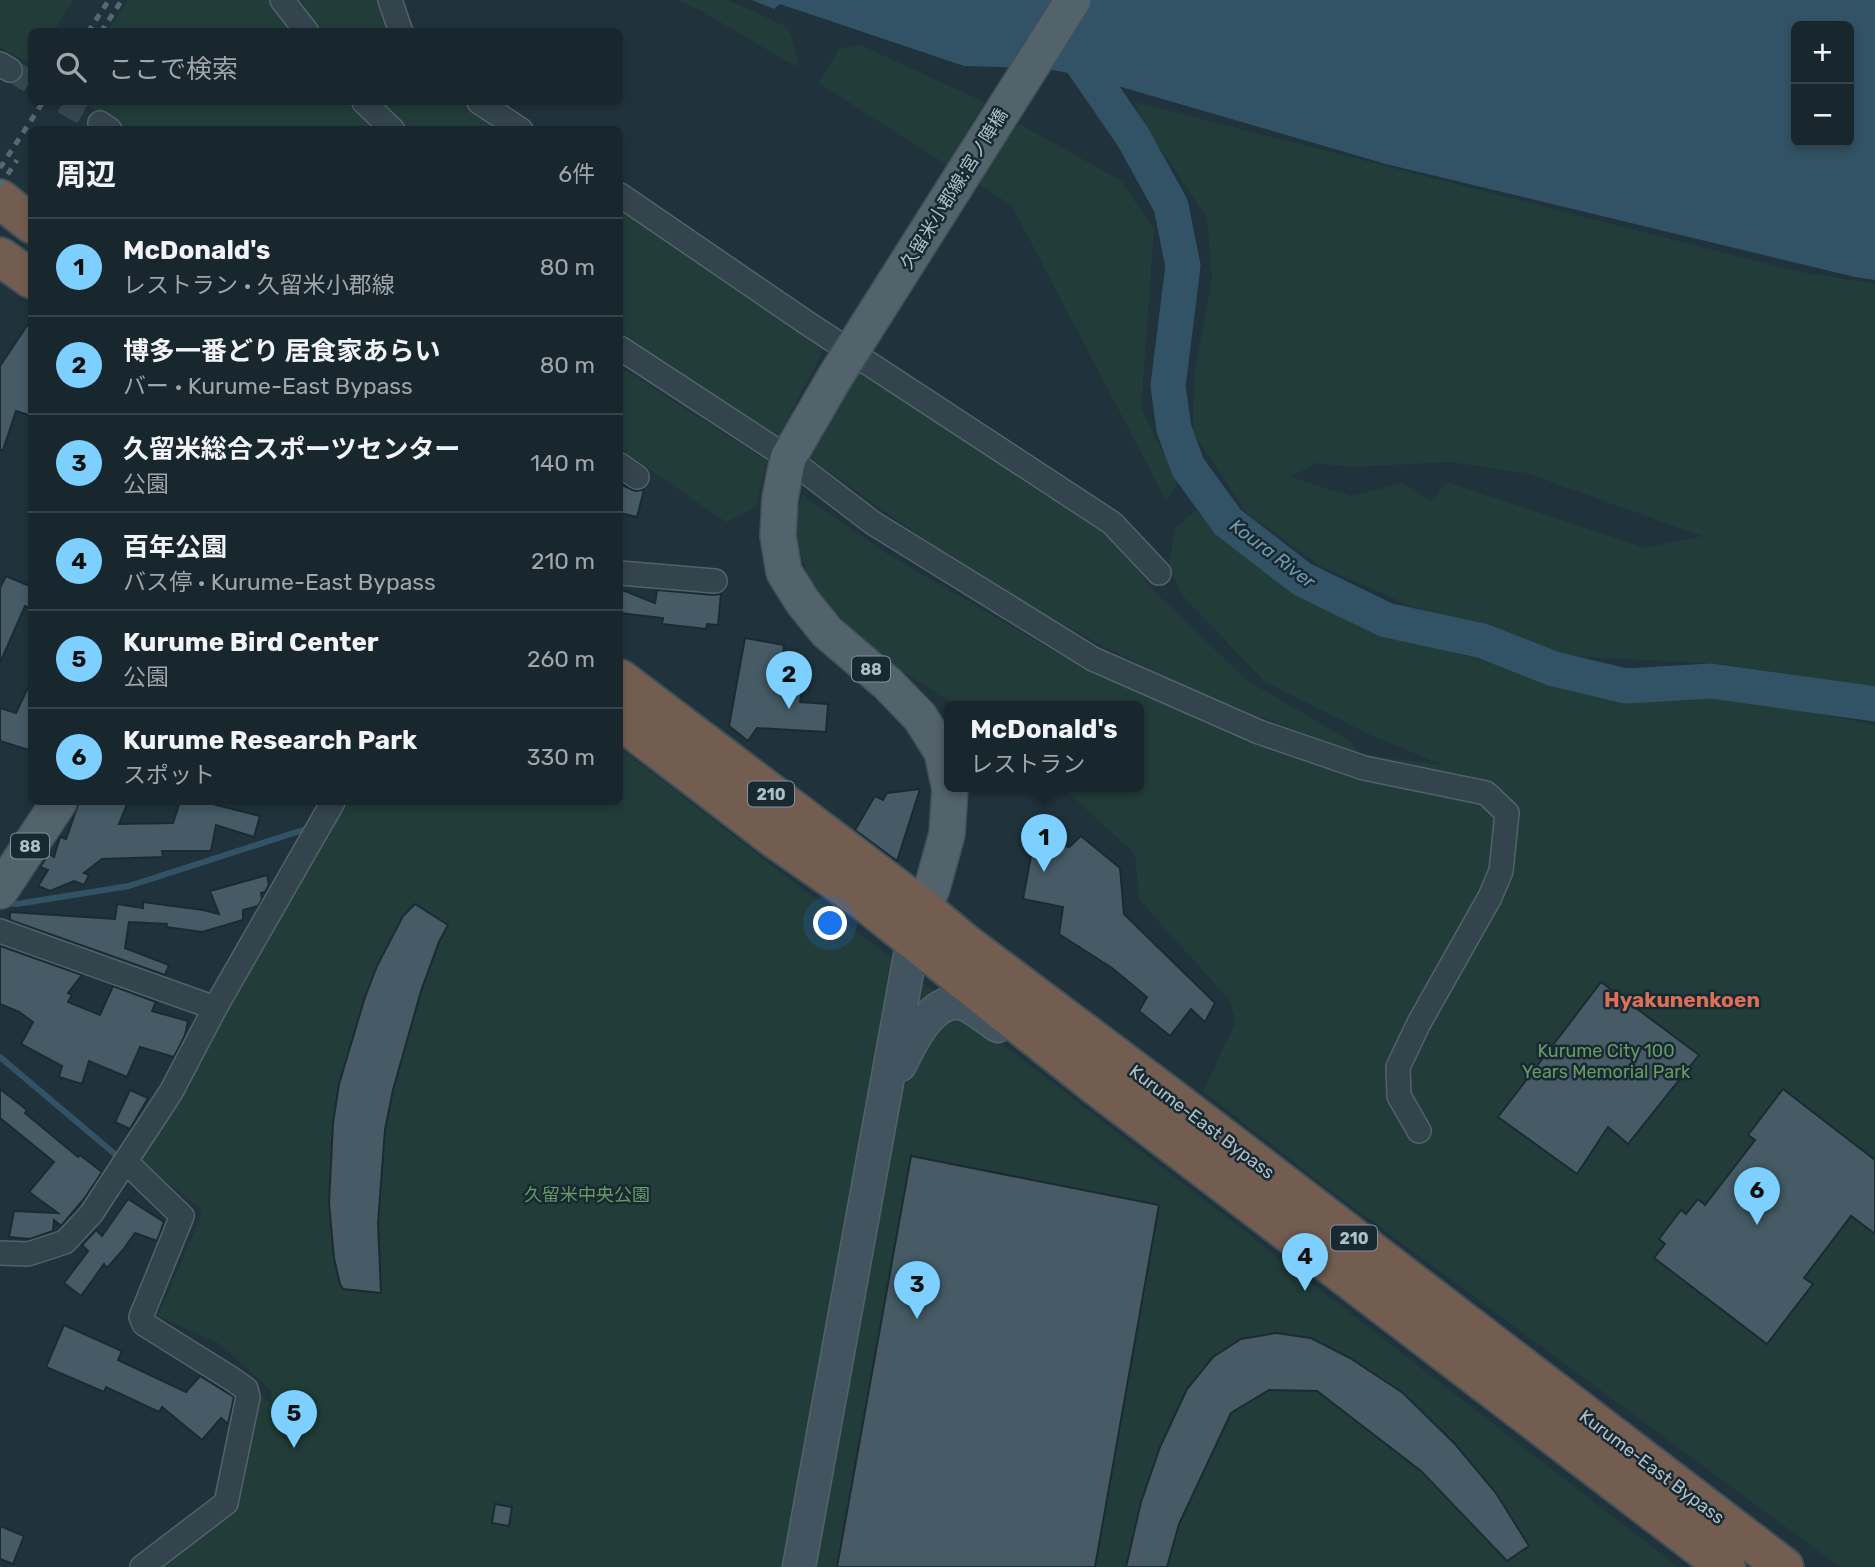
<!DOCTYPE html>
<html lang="ja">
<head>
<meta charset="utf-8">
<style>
	body { margin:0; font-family:Rubik,"Noto Sans JP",sans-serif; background:#253239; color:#f1f3f6 }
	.controls { position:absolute; right:21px; top:21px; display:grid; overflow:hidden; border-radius:10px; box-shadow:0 4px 10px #0003 }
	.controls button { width:63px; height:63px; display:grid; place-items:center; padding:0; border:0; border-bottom:2px solid #364349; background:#18262d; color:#f1f3f6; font:35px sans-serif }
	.you { position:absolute; left:831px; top:924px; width:24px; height:24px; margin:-18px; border:5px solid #fff; border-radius:50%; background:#1a73e8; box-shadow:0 0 0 10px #1a73e833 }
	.badge { display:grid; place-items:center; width:46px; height:46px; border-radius:50%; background:#7dcfff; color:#111; font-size:23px; font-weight:700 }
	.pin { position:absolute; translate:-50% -58px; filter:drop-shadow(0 2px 4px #0008) }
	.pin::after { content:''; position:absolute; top:37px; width:24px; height:21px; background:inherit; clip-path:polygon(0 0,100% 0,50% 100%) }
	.popup { position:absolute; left:944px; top:701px; width:200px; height:91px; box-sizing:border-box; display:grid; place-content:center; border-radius:10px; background:#18262d; filter:drop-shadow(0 2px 5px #0005); font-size:23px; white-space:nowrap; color:#9fa5aa }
	.popup b { font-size:26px; color:#f1f3f6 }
	.popup::after { content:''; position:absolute; left:50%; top:100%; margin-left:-14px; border:14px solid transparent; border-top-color:#18262d }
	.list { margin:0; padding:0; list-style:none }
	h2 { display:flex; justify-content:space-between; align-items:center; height:91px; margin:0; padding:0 28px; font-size:30px }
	h2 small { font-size:23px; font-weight:400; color:#9fa5aa }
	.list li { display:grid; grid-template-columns:46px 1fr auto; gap:21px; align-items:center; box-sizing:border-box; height:98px; padding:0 28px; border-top:2px solid #364349 }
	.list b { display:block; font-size:26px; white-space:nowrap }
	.list p { margin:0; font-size:23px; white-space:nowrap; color:#9fa5aa }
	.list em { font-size:23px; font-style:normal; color:#9fa5aa }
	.icon { flex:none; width:38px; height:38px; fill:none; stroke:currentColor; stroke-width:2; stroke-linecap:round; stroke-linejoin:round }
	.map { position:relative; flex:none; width:1875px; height:1567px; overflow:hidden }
	.search { position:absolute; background:#18262d; box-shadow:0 4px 10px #0003; left:28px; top:28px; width:595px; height:77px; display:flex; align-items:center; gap:18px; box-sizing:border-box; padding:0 24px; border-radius:10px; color:#9fa5aa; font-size:26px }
	.panel { position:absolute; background:#18262d; box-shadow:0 4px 10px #0003; left:28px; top:126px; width:595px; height:679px; border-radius:10px }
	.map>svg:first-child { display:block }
	.green { fill:#223d39; fill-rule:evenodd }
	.water { fill:#325365; fill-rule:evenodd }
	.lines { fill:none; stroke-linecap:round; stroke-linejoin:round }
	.stream { stroke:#325365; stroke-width:6 }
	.river { stroke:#325365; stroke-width:35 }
	.building { fill:#465b65; stroke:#1b2b33; stroke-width:2 }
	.street-tunnel { stroke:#354851; stroke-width:23; stroke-dasharray:23 11; stroke-linecap:butt }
	.street-casing { stroke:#52626a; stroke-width:26 }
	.secondary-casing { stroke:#52626a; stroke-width:35 }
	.primary-casing { stroke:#405058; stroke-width:38 }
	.highway-casing { stroke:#3f4f57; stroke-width:42 }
	.street { stroke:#34444c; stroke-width:23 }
	.secondary { stroke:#42545f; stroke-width:32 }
	.primary { stroke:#52636c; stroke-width:35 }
	.highway { stroke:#735d50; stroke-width:38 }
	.rail { stroke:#566973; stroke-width:5; stroke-dasharray:7 7; stroke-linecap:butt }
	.primary-bridge-casing { stroke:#405058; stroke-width:38; stroke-linecap:butt }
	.primary-bridge { stroke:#52636c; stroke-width:35 }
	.labels { text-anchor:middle; stroke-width:5; stroke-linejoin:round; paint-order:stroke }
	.shield { fill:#192931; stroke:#82929b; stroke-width:2 }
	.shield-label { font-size:16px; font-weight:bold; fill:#afbfc8 }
	.street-label { font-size:18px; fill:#afbfc8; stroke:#192931 }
	.park-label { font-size:18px; fill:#659b64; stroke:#192931 }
	.water-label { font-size:19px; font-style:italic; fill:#6d98ae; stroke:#192931 }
	.quarter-label { font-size:21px; font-weight:bold; fill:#dc7056; stroke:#192931 }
</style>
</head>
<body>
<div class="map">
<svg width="1875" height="1567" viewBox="0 0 1875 1567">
	<rect width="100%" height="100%" fill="#20333c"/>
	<!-- green -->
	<g class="green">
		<path d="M0,0H73L54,31L32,32L31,64L0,47Z"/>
		<path d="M128,0H270L298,31L107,32Z"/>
		<path d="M293,0H380L392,31H319Z"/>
		<path d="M677,0H728L789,28L800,69L698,9Z"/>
		<path d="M860,45L984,102L947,165L819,83L840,48Z"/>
		<path d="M88,102H362L389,129H124L90,108Z"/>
		<path d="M379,102H461L503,129H406Z"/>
		<path d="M1135,102L1795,271L1875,284V688L1723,664L1568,656L1479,623L1414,608L1319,565L1246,512L1193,432L1194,377L1212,280L1207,218L1142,121ZM1450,462L1526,473L1702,536L1645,548L1447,482L1431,501L1402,483L1352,496L1289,477L1316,463L1351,467Z"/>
		<path d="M1019,124L1120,180L1154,229L1141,409L1178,482L1166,500L1012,206L975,181Z"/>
		<path d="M620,208L825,347L778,438L620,331Z"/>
		<path d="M620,367L767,461L756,507L726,522L620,449Z"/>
		<path d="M859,369L1109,529L1147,583L1164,601L1248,681L1350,741L1361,755L1442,765L1371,735L1264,681L1181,594L1169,565L1175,528L1196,510L1280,585L1415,643L1629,697L1717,693L1875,725V1567H1840L1326,1187L1203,1091L1236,1022L1229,1000L1139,899L1135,854L1061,786H1138V706H957L866,647L809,580L794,529L802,495L889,555L1052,650L1256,743L1340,770L1360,754L1202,695L1103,646L987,584L803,453Z"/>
		<path d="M620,748L1678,1567H153L214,1529L233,1504L256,1394L271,1403V1390L220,1344L158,1316L203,1211L143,1162L142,1148L343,802H620Z"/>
	</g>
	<!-- water -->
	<path class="water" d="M752,0H1875V280L1855,277L1386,164L1080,75L1041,68L964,66L780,4L774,9ZM1796,26H1849V142H1796Z"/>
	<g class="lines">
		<!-- stream -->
		<g class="stream">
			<path d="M5,903L17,904L129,886L303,830"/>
			<path d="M0,1057L116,1155"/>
		</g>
		<!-- river -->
		<path class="river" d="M1039,0L1133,137L1171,206L1183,266L1168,386L1174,429L1188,467L1228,522L1302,579L1386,620L1483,641L1554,669L1626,686L1711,681L1875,704"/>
	</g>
	<!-- building -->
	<g class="building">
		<path d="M32,318V416L16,411L3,450H0V366Z"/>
		<path d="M622,485L635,491L644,490L637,517L620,513V494Z"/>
		<path d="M6,576L32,587V609L25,606L0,663V588Z"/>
		<path d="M620,589L655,603L657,590L714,595L721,594L718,625L707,624L706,629L662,624L663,618L620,613Z"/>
		<path d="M745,638L784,645L783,654L807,659L800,702L828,704L826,732L757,728L748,741L729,726Z"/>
		<path d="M32,679V751L0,741V708L16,713Z"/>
		<path d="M920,789L897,861L855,830L875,796L883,800L887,793Z"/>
		<path d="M79,802H128L119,824L173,823L180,802H205L260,816L254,837L216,825L211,851H162L163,857L102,859L84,873L89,875L84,885L74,881L50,891L38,886L48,870L40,867L49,854L54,857L60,837L66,839Z"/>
		<path d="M1081,836L1120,868L1124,914L1215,1003L1205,1022L1191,1009L1170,1036L1139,1011L1147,997L1112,968L1059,934L1063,907L1023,899L1034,840L1069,847Z"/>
		<path d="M267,875L269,885L265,892L261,893L262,899L258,906L243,910V920L202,932L166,927L167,924L129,922L125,948L169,965L165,975L10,920V912L115,919L117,904L143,908V902L203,910L219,914L210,891Z"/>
		<path d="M415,904L448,925L439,942L421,991L393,1090L385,1130L378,1223L381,1293L343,1289L340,1284L334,1258L329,1203L333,1123L339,1084L365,997L377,966L403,916Z"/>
		<path d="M0,946L82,975L68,993L72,995L68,1002L100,1015L113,986L156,1002L152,1011L188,1021L185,1035L174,1057L140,1047L127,1077L89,1061L82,1084L59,1077L62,1066L21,1044L33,1022L19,1012L0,1004Z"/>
		<path d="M1601,982L1699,1055L1628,1144L1608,1127L1577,1174L1498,1117Z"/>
		<path d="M0,1089L27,1110L25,1113L78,1157L80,1155L102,1172L84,1199L61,1226L54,1220L53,1231L30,1239L9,1237L14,1211L58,1213L29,1192L54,1162L0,1118Z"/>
		<path d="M1783,1089L1875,1160V1234L1851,1216L1804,1278L1813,1284L1767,1344L1654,1258L1665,1244L1659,1239L1681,1210L1686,1214L1698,1199L1705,1205L1755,1140L1748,1135Z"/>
		<path d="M130,1090L148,1098L130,1129L115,1122Z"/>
		<path d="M911,1156L1159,1205L1095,1567H837Z"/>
		<path d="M128,1199L164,1222L157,1241L135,1233L123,1250L107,1268L104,1264L81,1296L64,1283L88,1251L82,1245L96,1230L102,1236Z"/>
		<path d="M64,1325L122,1351L118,1360L186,1392L200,1376L234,1397L228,1424L221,1418L202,1440L162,1407L159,1412L106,1387L104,1392L46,1367Z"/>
		<path d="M1276,1333L1311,1338L1350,1358L1403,1393L1455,1444L1496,1493L1529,1546L1507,1561L1421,1471L1317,1391L1269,1390L1231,1413L1179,1524L1167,1567H1126L1141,1502L1160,1447L1187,1389L1213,1357L1241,1339Z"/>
		<path d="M495,1504L512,1507L509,1526L492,1523Z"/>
		<path d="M0,1526L24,1536L13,1564L0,1559Z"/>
	</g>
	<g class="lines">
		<!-- street-tunnel -->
		<g class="street-tunnel">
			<path d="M10,70L32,83"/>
			<path d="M63,102L100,123"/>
		</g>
		<defs>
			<g id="street">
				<path d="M282,0L307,32"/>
				<path d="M390,0L401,32"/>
				<path d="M0,64L10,70"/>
				<path d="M364,102L393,130"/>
				<path d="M479,102L521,130"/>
				<path d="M100,123L110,130"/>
				<path d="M620,195L807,323L1112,523L1159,573"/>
				<path d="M620,348L788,458L873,523L1093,659L1259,732L1364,768L1486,793L1507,813L1501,871L1490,897L1419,1023L1398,1067L1399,1096L1419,1131"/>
				<path d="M620,465L637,477"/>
				<path d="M620,573L715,581"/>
				<path d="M0,931L215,1008"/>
				<path d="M126,1162L182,1216L141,1317L144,1324L232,1379L246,1389L248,1397L226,1503L142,1567"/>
				<path d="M0,1253L28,1254L65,1242L91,1214L171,1092L215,1008L333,802"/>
			</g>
			<g id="secondary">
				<path d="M900,1065C911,1043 931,998 961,1003C971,1005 989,1020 998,1026"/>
				<path d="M799,1567L913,939L920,920"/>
			</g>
			<g id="primary">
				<path d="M835,377L788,458L780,498L778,536L784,572L802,601L827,632L888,684L920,717L942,752L950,789L947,834L932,888L924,909"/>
				<path d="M0,891L59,802"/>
			</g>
			<g id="highway">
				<path d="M0,199L32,224"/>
				<path d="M0,257L32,279"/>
				<path d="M620,679L924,909L966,944L1171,1098L1784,1567"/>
				<path d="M620,720L774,838L864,901L1098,1087L1726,1567"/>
			</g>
		</defs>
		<!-- street casing -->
		<use href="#street" class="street-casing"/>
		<!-- secondary casing -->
		<use href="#secondary" class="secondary-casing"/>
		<!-- primary casing -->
		<use href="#primary" class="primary-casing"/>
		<!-- highway casing -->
		<use href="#highway" class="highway-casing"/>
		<!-- street -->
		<use href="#street" class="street"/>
		<!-- secondary -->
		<use href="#secondary" class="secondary"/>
		<!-- primary -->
		<use href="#primary" class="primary"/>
		<!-- highway -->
		<use href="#highway" class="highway"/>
		<!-- rail -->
		<g class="rail">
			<path d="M88,32L109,0"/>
			<path d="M101,32L122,0"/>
			<path d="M0,168L43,102"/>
			<path d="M0,186L17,160"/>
		</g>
		<defs>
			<path id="primary-bridge" d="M835,377L1073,0"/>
		</defs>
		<!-- primary-bridge casing -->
		<use href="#primary-bridge" class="primary-bridge-casing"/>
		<!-- primary-bridge -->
		<use href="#primary-bridge" class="primary-bridge"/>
	</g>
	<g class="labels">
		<!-- shield labels -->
		<g class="shield">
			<rect x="852" y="656.5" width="38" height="25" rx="5"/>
			<rect x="748" y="781.5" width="46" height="25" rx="5"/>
			<rect x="11" y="833.5" width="38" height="25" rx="5"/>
			<rect x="1331" y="1225.5" width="46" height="25" rx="5"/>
		</g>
		<g class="shield-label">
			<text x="871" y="675">88</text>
			<text x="771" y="800">210</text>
			<text x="30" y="852">88</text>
			<text x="1354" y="1244">210</text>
		</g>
		<!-- street labels -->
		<g class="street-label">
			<text transform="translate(954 189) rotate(-58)" y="6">久留米小郡線;宮ノ陣橋</text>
			<text transform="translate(1202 1122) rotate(37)" y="6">Kurume-East Bypass</text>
			<text transform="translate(1652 1467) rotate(37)" y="6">Kurume-East Bypass</text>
		</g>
		<!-- park labels -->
		<g class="park-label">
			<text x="1606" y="1057">Kurume City 100<tspan x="1606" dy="21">Years Memorial Park</tspan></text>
			<text x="587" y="1201">久留米中央公園</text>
		</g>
		<!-- water labels -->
		<g class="water-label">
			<text transform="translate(1273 553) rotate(37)" y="7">Koura River</text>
		</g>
		<!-- quarter labels -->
		<g class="quarter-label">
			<text x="1682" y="1007">Hyakunenkoen</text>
		</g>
	</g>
</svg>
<div class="controls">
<button>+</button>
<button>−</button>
</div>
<div class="you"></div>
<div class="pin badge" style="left:1044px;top:872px">1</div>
<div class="popup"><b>McDonald's</b>レストラン</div>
<div class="pin badge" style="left:789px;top:709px">2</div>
<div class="pin badge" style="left:917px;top:1319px">3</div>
<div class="pin badge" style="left:1305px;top:1291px">4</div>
<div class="pin badge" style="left:294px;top:1448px">5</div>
<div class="pin badge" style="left:1757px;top:1225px">6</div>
<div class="search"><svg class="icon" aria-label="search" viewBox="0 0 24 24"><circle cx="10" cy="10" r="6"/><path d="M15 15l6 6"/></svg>ここで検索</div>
<section class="panel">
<h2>周辺<small>6件</small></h2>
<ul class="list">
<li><span class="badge">1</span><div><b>McDonald's</b><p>レストラン · 久留米小郡線</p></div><em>80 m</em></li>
<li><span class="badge">2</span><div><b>博多一番どり 居食家あらい</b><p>バー · Kurume-East Bypass</p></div><em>80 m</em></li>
<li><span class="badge">3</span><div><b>久留米総合スポーツセンター</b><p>公園</p></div><em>140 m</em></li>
<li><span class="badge">4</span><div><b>百年公園</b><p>バス停 · Kurume-East Bypass</p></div><em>210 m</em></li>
<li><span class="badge">5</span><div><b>Kurume Bird Center</b><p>公園</p></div><em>260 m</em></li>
<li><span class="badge">6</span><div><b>Kurume Research Park</b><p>スポット</p></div><em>330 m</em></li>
</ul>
</section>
</div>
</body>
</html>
